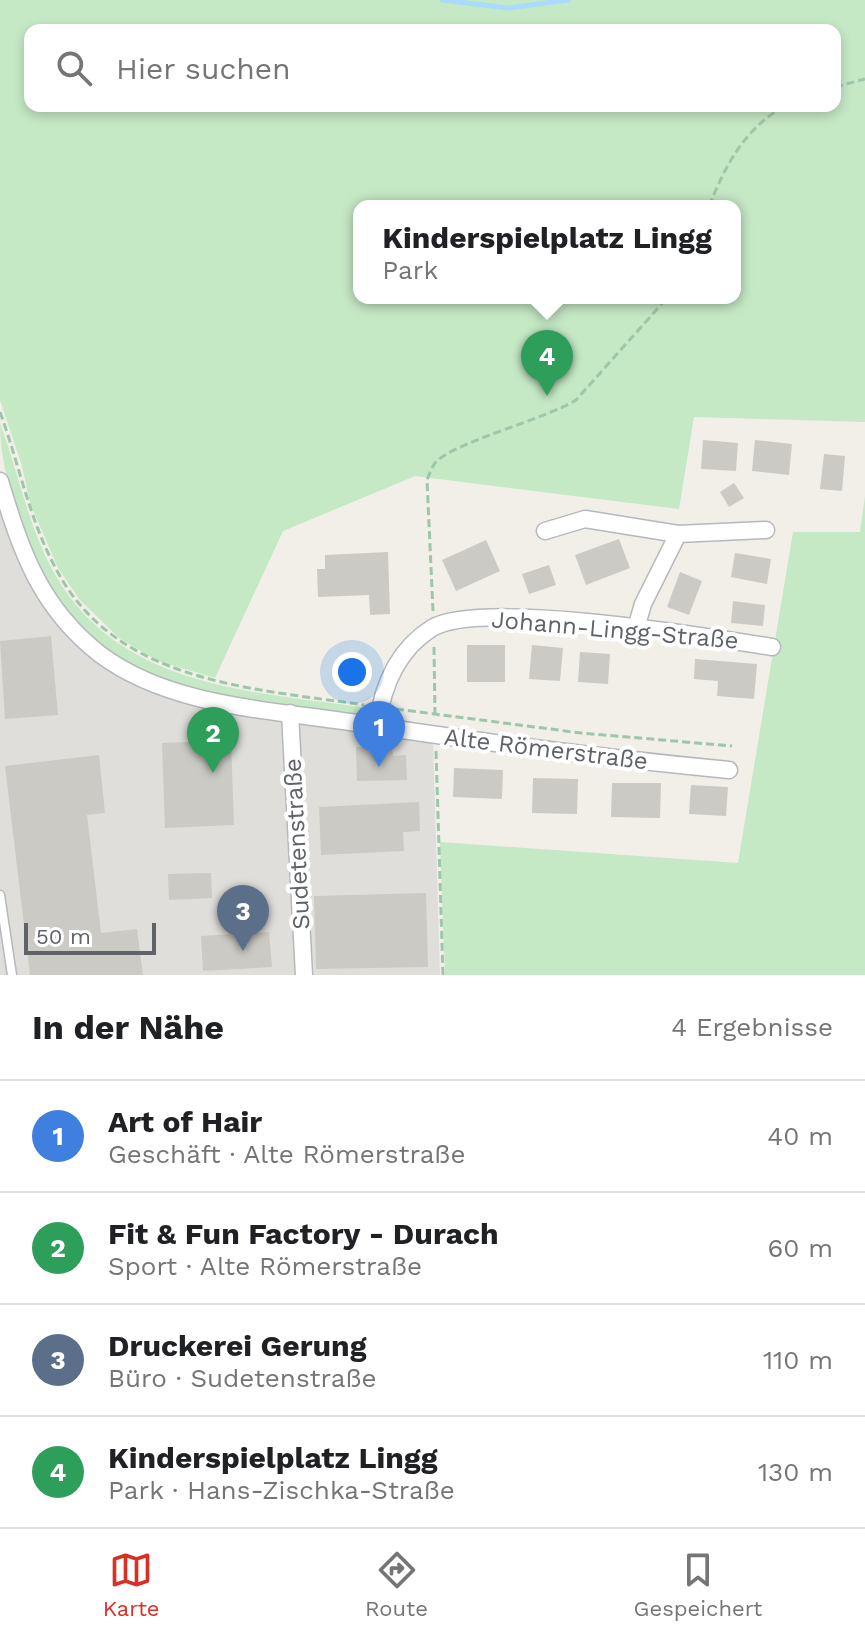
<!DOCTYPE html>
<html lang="de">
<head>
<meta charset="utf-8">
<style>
	body { margin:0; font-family:"Work Sans",sans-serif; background:#f6f6f6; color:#202124 }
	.scale { position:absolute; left:24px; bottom:20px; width:132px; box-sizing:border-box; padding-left:8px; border:4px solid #5f6368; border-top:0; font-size:22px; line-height:28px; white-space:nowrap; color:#5f6368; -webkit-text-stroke:6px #fff; paint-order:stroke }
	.you { position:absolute; left:352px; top:672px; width:28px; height:28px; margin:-20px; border:6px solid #fff; border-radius:50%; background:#1a73e8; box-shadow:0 0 0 12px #1a73e833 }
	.badge { display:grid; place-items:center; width:52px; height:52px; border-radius:50%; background:#d93025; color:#fff; font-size:26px; font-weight:700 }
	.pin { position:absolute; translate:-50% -66px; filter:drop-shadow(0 2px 4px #0008) }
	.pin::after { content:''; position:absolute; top:42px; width:28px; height:24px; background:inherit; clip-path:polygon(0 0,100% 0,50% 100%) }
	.popup { position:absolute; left:353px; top:200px; width:388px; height:104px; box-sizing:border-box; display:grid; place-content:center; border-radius:16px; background:#fff; filter:drop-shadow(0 2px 6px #0005); font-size:26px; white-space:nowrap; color:#757577 }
	.popup b { font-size:30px; color:#202124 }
	.popup::after { content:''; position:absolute; left:50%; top:100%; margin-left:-16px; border:16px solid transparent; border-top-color:#fff }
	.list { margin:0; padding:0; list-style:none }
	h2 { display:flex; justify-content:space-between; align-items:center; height:104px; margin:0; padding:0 32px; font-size:34px }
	h2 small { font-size:26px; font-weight:400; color:#757577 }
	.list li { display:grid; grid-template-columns:52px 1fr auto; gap:24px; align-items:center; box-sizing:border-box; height:112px; padding:0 32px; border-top:2px solid #e0e0e0 }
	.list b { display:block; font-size:30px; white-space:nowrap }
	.list p { margin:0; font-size:26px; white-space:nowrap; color:#757577 }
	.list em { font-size:26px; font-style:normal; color:#757577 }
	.icon { flex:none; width:44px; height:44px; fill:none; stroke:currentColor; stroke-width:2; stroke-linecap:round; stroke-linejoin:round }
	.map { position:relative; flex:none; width:865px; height:975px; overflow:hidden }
	.search { position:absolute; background:#fff; box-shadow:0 4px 12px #0003; left:24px; right:24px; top:24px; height:88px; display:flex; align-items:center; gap:20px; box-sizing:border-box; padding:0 28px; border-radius:16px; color:#757577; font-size:30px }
	.sheet { height:552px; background:#fff }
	nav { display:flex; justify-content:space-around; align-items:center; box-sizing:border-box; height:112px; border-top:2px solid #e0e0e0; background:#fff; font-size:22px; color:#757577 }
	nav a { display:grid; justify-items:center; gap:4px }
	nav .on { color:#d93025 }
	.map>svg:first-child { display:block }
	.industrial { fill:#e0deda }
	.green { fill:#c5e8c5; fill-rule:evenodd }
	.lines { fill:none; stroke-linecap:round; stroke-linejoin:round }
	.stream { stroke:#aadaff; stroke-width:5 }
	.building { fill:#cccac5 }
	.lane-casing { stroke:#b5b8bc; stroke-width:11 }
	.street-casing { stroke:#b5b8bc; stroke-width:19 }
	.path { stroke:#9cc7a9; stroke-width:3; stroke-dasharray:8 4; stroke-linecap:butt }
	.lane { stroke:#fff; stroke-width:8 }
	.street { stroke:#fff; stroke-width:16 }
	.labels { text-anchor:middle; stroke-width:8; stroke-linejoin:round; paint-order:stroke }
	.street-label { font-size:24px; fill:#5f6368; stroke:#fff }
</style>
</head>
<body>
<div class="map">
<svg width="865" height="975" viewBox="0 0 865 975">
	<rect width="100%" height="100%" fill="#f1efe8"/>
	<!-- industrial -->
	<path class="industrial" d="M0,502L16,558L35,594L58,623L137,683L433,741L440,975H0Z"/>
	<!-- green -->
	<g class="green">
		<path d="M0,0H865V422L694,417L679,509L415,476L283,531L215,678L158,661L119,638L79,599L58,568L30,503L22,466L0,400ZM835,30V106H30V30ZM735,206V298H359V206Z"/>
		<path d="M0,423C18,472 28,525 53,571C118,688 249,691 367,708L364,717C218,695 77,695 22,529C11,493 0,461 0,423Z"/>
		<path d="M865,496V975H445L440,842L738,863L793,532H860Z"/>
	</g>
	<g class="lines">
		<!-- stream -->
		<path class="stream" d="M442,0L508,8L568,0"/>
	</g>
	<!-- building -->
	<g class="building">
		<path d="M703,440L738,443L736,471L701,469Z"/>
		<path d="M755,440L792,444L789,475L752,471Z"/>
		<path d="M824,454L845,456L842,491L820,489Z"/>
		<path d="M734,483L744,498L729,507L720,492Z"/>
		<path d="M619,539L630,568L586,585L575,555Z"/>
		<path d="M486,540L500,571L456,591L442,560Z"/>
		<path d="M388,552L390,614L370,615L369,595L318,597L317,569H325V555Z"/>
		<path d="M735,553L771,559L767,584L731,577Z"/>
		<path d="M549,565L556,585L529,594L522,574Z"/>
		<path d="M680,572L702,581L689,615L667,607Z"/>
		<path d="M733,601L765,605L763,626L731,623Z"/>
		<path d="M51,636L58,715L5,719L0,641Z"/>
		<rect x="467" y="645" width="38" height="37"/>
		<path d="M532,645L563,648L560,681L529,679Z"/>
		<path d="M580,652L610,654L608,684L578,682Z"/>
		<path d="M695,659L757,664L754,699L717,696L718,681L694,679Z"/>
		<path d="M231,740L234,825L165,828L162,743Z"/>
		<path d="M392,746L393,756L406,755L407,780L357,781L356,747Z"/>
		<path d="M99,755L105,813L87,815L101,933L137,929L143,975H30L5,766Z"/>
		<path d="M454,768L503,770L502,799L453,797Z"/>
		<path d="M533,778L578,779L577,814L532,813Z"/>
		<path d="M612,783H661L660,818L611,817Z"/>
		<path d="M691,785L728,787L726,816L689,814Z"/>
		<path d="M419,802L420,831L403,832L404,851L321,855L319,807Z"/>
		<path d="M211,873L212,898L169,900L168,874Z"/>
		<path d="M426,893L428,967L316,969L314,896Z"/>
		<path d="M269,932L272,967L203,971L201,936Z"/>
	</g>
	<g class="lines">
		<defs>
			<path id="lane" d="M0,895L12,975"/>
			<g id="street">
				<path d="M0,481C21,551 40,608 101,655C171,707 273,710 356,723C480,742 604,758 729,770"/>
				<path d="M545,531L585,519L678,534"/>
				<path d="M636,628L643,604L678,534L766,530"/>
				<path d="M290,713L304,975"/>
				<path d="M377,726C382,688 397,650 432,628C481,599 708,637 772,647"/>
			</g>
		</defs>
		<!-- lane casing -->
		<use href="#lane" class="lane-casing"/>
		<!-- street casing -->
		<use href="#street" class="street-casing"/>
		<!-- path -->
		<g class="path">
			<path d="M835,87L865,79"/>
			<path d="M709,206C727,163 743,131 784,106"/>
			<path d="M0,412C19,464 29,518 55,567C114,683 251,688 364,705"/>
			<path d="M433,611L427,480C429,475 432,467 435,463C451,443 546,419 576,400L667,298"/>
			<path d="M434,647L435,715"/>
			<path d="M396,709L581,733L732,746"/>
			<path d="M436,751L443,975"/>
		</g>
		<!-- lane -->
		<use href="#lane" class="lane"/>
		<!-- street -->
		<use href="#street" class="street"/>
	</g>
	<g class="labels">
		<!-- street labels -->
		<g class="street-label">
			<text transform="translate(615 630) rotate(5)" y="8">Johann-Lingg-Straße</text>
			<text transform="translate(546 749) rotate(7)" y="8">Alte Römerstraße</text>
			<text transform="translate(297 844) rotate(-93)" y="8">Sudetenstraße</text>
		</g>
	</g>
</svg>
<div class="scale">50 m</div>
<div class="you"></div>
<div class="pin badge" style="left:379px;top:767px;background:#3f7fe0">1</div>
<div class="pin badge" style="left:213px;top:773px;background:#2e9e5b">2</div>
<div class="pin badge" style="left:243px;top:951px;background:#5c6f8a">3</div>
<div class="pin badge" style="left:547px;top:396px;background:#2e9e5b">4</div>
<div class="popup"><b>Kinderspielplatz Lingg</b>Park</div>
<div class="search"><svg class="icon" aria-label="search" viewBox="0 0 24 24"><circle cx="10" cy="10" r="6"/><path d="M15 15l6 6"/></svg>Hier suchen</div>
</div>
<section class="sheet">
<h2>In der Nähe<small>4 Ergebnisse</small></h2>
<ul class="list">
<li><span class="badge" style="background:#3f7fe0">1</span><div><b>Art of Hair</b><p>Geschäft · Alte Römerstraße</p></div><em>40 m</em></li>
<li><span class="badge" style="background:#2e9e5b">2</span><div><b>Fit &amp; Fun Factory - Durach</b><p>Sport · Alte Römerstraße</p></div><em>60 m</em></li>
<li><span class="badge" style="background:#5c6f8a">3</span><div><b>Druckerei Gerung</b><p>Büro · Sudetenstraße</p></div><em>110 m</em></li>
<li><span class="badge" style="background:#2e9e5b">4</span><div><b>Kinderspielplatz Lingg</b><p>Park · Hans-Zischka-Straße</p></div><em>130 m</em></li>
</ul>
</section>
<nav>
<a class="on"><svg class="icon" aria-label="map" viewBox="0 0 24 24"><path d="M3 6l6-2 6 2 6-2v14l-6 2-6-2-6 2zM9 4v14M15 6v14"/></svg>Karte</a>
<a><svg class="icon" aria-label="directions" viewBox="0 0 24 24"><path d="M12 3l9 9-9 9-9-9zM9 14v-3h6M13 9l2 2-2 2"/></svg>Route</a>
<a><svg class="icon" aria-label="saved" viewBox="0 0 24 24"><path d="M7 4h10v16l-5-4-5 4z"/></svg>Gespeichert</a>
</nav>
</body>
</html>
